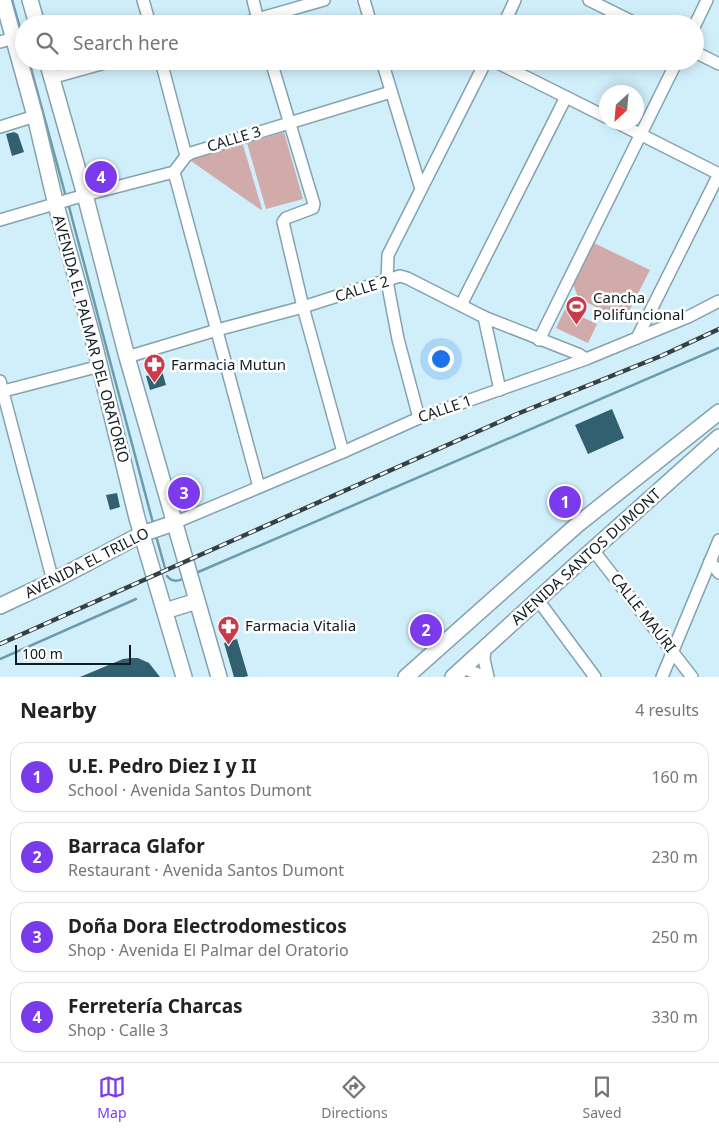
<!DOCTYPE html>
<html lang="en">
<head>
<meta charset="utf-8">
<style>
	body { margin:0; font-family:"Noto Sans",sans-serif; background:#f6f6f6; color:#222 }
	.compass { position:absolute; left:599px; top:85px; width:45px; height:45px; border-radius:50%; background:#fff; box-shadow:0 2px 12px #0003; rotate:206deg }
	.scale { position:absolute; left:15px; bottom:12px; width:116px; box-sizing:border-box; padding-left:5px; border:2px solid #111c20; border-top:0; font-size:14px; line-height:18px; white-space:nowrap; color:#111c20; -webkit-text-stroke:4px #fff; paint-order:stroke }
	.you { position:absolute; left:440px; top:358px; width:18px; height:18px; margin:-12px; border:4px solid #fff; border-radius:50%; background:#1a73e8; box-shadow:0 0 0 8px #1a73e833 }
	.badge { display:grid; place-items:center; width:32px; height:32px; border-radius:50%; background:#7c3aed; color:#fff; font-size:16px; font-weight:700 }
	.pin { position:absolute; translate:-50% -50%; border:2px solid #fff; box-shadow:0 1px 5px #0006 }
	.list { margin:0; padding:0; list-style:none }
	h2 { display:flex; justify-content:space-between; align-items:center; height:65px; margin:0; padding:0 20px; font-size:21px }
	h2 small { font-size:16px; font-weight:400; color:#767676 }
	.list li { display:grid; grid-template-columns:32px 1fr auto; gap:15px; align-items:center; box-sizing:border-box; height:70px; margin:0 10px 10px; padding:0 10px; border:1px solid #e0e0e0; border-radius:15px }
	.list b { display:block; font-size:19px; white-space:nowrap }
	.list p { margin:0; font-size:16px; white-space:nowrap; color:#767676 }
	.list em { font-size:16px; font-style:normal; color:#767676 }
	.icon { flex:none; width:28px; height:28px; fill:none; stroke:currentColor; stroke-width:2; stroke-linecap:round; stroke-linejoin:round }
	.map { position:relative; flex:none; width:719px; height:677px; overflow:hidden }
	.search { position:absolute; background:#fff; box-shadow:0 2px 12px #0003; left:15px; right:15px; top:15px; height:55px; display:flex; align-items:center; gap:12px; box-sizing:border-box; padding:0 18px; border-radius:28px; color:#767676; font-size:19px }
	.sheet { height:385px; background:#fff }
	nav { display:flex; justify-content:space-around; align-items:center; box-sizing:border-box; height:70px; border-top:1px solid #e0e0e0; background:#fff; font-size:14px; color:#767676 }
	nav a { display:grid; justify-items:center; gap:2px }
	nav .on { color:#7c3aed }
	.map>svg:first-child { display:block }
	.green { fill:#d1abaa }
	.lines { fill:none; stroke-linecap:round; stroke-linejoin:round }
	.stream { stroke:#6b9bad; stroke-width:2.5 }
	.building { fill:#316070 }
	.minor-casing { stroke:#85a2ad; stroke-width:14 }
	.major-casing { stroke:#85a2ad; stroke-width:18 }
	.minor { stroke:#fff; stroke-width:11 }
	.major { stroke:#fff; stroke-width:15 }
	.rail-casing { stroke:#334146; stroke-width:4.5 }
	.rail { stroke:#fff; stroke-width:2.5; stroke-dasharray:8; stroke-linecap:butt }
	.labels { text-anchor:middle; stroke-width:5; stroke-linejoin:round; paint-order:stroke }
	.street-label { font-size:15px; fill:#111c20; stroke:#fff }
	.poi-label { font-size:15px; fill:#111c20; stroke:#fff; text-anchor:start }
</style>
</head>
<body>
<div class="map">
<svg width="719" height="677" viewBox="0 0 719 677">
	<rect width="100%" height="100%" fill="#d1effb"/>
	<!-- green -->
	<g class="green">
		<path d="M284,132L303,199L266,209L247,143Z"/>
		<path d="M243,145L262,209L261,210L191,161L192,159Z"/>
		<path d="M592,242L650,270L626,317L620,319L578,298L573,283Z"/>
		<path d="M565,309L597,324L588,343L556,328Z"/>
	</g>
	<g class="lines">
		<!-- stream -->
		<g class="stream">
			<path d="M12,0L24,42"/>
			<path d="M29,61L66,197"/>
			<path d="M68,203L153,523"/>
			<path d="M156,536L165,568"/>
			<path d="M196,573L719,348"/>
			<path d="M167,576C171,581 176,582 182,579"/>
			<path d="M0,659L136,599"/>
		</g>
	</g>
	<!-- building -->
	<g class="building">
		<path d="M14,132L18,134L24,152L12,156L6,134Z"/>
		<path d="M102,163L105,173L110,172L112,180L96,184L93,183L89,167Z"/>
		<path d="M162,371L166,385L150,390L146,376Z"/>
		<path d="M612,409L624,438L588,454L575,425Z"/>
		<path d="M187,484L192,500L185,503L179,498L176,488Z"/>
		<path d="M117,493L120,507L110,510L106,495Z"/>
		<path d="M237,639L248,676L244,677H234L224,643Z"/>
		<path d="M131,658H138L149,663L160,677H80L123,659Z"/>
	</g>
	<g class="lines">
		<defs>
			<g id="minor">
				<path d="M143,0L150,24"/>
				<path d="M253,0L259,24"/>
				<path d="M364,0L371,24"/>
				<path d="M589,0L637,24"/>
				<path d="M240,24L324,0"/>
				<path d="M504,24L515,0"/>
				<path d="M695,25L707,0"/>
				<path d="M0,42L14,38"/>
				<path d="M695,52L719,64"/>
				<path d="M161,61L186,156"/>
				<path d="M271,61L314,204L313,208L286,218L283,222L303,307L343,452"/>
				<path d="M382,61L421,189"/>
				<path d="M494,61L606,117"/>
				<path d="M51,78L112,61"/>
				<path d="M616,122L719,174"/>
				<path d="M0,127L35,116"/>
				<path d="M174,172L259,487"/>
				<path d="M0,220L85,195L174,172L186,156L191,153L391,92"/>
				<path d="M461,305L566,97"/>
				<path d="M484,317L500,390"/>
				<path d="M637,338L719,174"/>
				<path d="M539,340L677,61"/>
				<path d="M127,357L217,330L303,307L400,276L407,278L484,317L578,354L586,359"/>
				<path d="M0,381L53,581"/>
				<path d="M0,392L100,366"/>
				<path d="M419,418L398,339L387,281L388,255L486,61"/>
				<path d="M174,523L343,452L419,418L586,359L688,317L719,301"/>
				<path d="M593,550L692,677"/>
				<path d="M710,561L719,573"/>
				<path d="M538,600L595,677"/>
				<path d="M485,649L484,659L488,677"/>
				<path d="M463,668L486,677"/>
				<path d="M662,677L719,540"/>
			</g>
			<g id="major">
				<path d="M3,0L35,116L56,205L93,339L137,518L184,677"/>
				<path d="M30,0L37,24"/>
				<path d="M47,61L85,195L127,357L219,677"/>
				<path d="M0,606L53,581L142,534L174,523"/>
				<path d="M165,611L197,601"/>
				<path d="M406,677L577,525L719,412"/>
				<path d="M453,677L577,564L719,437"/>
			</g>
		</defs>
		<!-- minor casing -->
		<use href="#minor" class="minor-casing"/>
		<!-- major casing -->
		<use href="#major" class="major-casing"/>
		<!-- minor -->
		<use href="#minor" class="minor"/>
		<!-- major -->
		<use href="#major" class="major"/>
		<defs>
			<path id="rail" d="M0,644L517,414L661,356L719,329"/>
		</defs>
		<!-- rail casing -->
		<use href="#rail" class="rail-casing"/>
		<!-- rail -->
		<use href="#rail" class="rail"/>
	</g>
	<!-- icons -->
	<defs>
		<symbol id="stadium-pin" viewBox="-11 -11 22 30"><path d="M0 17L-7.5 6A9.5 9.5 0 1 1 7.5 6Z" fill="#cb3a4b" stroke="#fff"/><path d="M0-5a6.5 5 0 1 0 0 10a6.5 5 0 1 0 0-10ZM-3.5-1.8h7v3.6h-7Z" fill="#fff"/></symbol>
		<symbol id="pharmacy-pin" viewBox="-11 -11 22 30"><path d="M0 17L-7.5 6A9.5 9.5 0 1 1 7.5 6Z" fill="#cb3a4b" stroke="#fff"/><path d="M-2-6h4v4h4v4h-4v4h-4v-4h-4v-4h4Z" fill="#fff"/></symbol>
	</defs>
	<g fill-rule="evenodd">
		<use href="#stadium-pin" x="564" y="294" width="25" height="34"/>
		<use href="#pharmacy-pin" x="142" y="352" width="25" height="34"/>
		<use href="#pharmacy-pin" x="216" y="614" width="25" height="34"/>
	</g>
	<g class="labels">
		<!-- street labels -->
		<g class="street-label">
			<text transform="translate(234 139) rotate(-17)" y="5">CALLE 3</text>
			<text transform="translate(362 289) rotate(-17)" y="5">CALLE 2</text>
			<text transform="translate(91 339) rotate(75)" y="5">AVENIDA EL PALMAR DEL ORATORIO</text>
			<text transform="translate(445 409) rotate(-19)" y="5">CALLE 1</text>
			<text transform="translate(586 557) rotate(-42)" y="5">AVENIDA SANTOS DUMONT</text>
			<text transform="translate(87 563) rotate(-27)" y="5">AVENIDA EL TRILLO</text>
			<text transform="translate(643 613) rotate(52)" y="5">CALLE MAÚRI</text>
		</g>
		<!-- poi labels -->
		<g class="poi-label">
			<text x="593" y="303">Cancha<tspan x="593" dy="17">Polifuncional</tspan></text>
			<text x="171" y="370">Farmacia Mutun</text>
			<text x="245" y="631">Farmacia Vitalia</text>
		</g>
	</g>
</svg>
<svg class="compass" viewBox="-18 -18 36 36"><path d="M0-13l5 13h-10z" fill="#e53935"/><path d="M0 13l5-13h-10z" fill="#767676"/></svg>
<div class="scale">100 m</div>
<div class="you"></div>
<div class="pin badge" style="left:565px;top:502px">1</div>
<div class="pin badge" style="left:426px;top:630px">2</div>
<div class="pin badge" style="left:184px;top:493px">3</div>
<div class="pin badge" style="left:101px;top:177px">4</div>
<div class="search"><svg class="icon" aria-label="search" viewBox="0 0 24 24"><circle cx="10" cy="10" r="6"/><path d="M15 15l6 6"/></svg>Search here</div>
</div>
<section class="sheet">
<h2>Nearby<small>4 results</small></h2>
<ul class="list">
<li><span class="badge">1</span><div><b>U.E. Pedro Diez I y II</b><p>School · Avenida Santos Dumont</p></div><em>160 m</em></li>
<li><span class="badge">2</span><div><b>Barraca Glafor</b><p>Restaurant · Avenida Santos Dumont</p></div><em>230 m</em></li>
<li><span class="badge">3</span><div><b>Doña Dora Electrodomesticos</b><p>Shop · Avenida El Palmar del Oratorio</p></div><em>250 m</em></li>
<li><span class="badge">4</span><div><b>Ferretería Charcas</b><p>Shop · Calle 3</p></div><em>330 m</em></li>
</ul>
</section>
<nav>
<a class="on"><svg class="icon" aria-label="map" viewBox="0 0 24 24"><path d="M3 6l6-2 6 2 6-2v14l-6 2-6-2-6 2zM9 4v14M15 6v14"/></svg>Map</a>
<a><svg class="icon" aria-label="directions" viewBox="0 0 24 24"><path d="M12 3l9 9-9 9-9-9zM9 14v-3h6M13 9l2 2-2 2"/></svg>Directions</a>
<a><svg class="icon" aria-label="saved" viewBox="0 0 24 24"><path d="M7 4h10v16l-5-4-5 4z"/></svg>Saved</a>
</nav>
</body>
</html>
